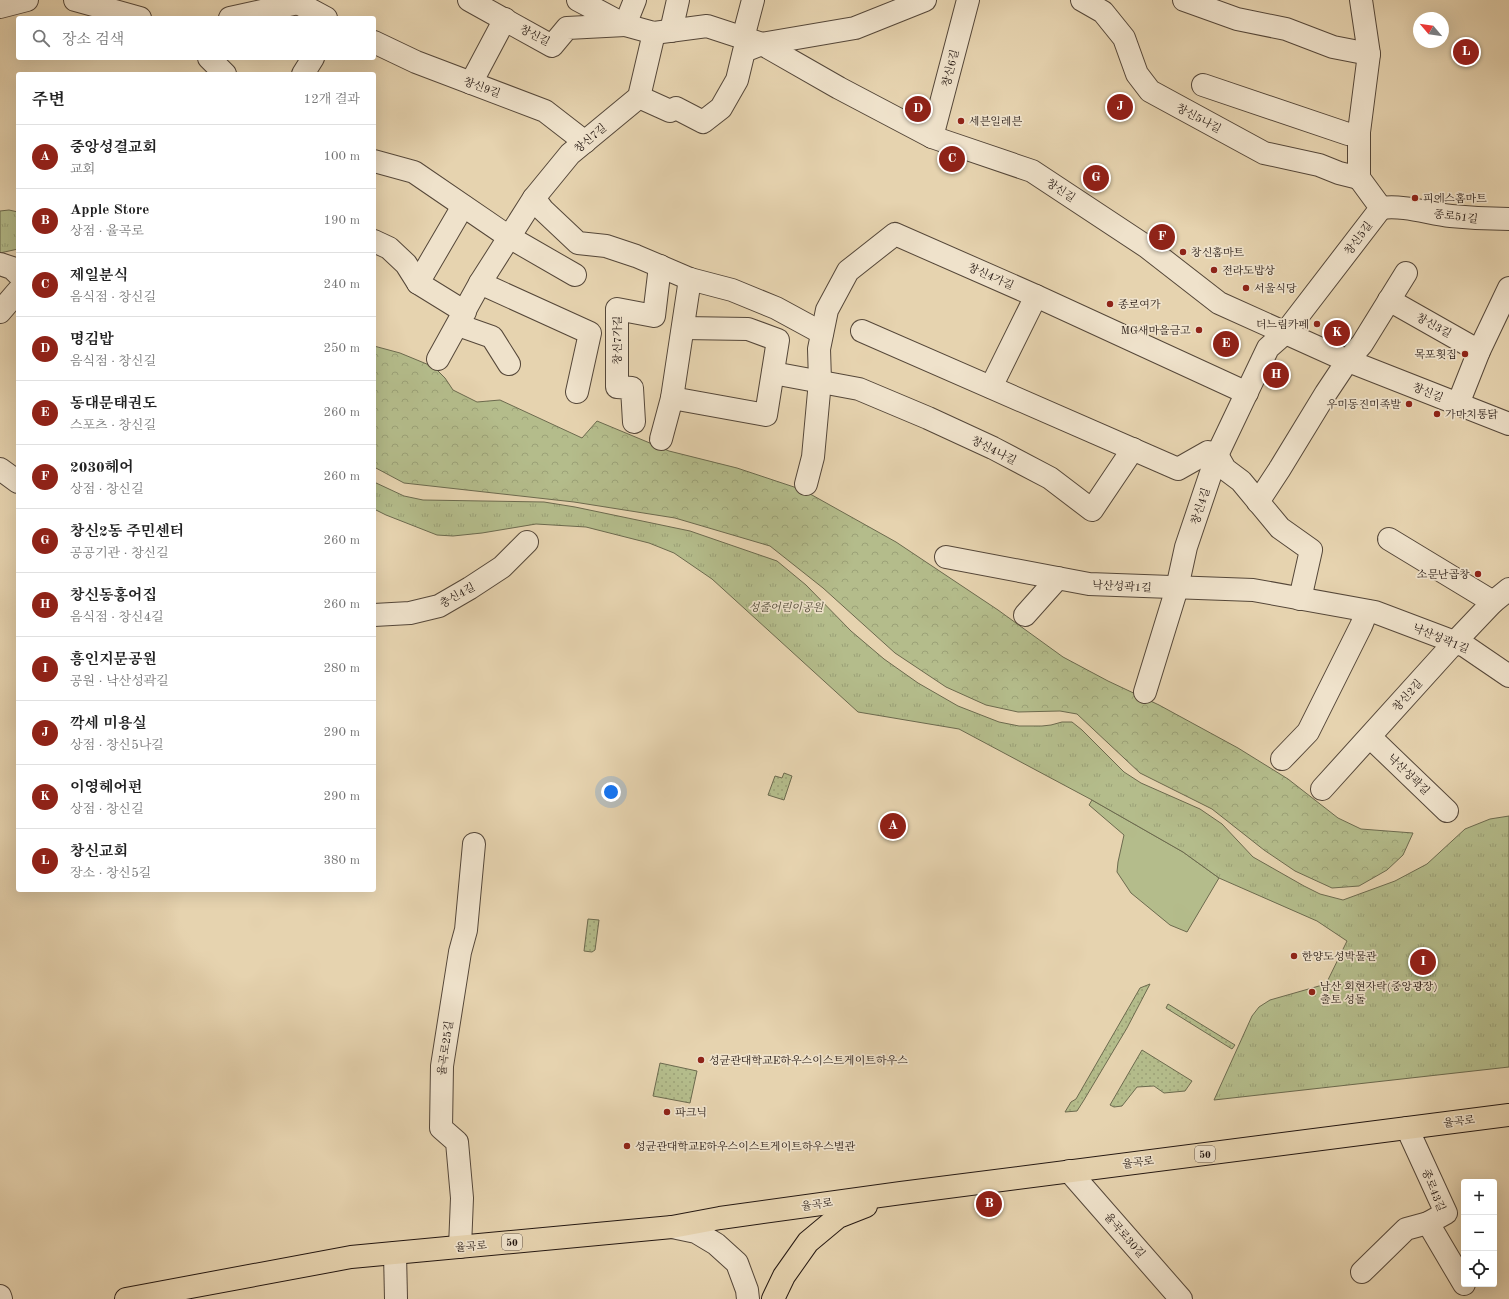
<!DOCTYPE html>
<html lang="ko">
<head>
<meta charset="utf-8">
<style>
	body { margin:0; font-family:"Old Standard TT","Noto Serif KR",serif; background:#f6f6f6; color:#222 }
	.controls { position:absolute; right:12px; bottom:12px; display:grid; overflow:hidden; border-radius:4px; box-shadow:0 4px 16px #0002 }
	.controls button { width:36px; height:36px; display:grid; place-items:center; padding:0; border:0; border-bottom:1px solid #e0e0e0; background:#fff; color:#222; font:20px sans-serif }
	.compass { position:absolute; left:1413px; top:12px; width:36px; height:36px; border-radius:50%; background:#fff; box-shadow:0 4px 16px #0002; rotate:299deg }
	.you { position:absolute; left:611px; top:792px; width:14px; height:14px; margin:-10px; border:3px solid #fff; border-radius:50%; background:#1a73e8; box-shadow:0 0 0 6px #1a73e833 }
	.badge { display:grid; place-items:center; width:26px; height:26px; border-radius:50%; background:#8f2418; color:#fff; font-size:13px; font-weight:700 }
	.pin { position:absolute; translate:-50% -50%; border:2px solid #fff; box-shadow:0 1px 4px #0006 }
	.list { margin:0; padding:0; list-style:none }
	h2 { display:flex; justify-content:space-between; align-items:center; height:52px; margin:0; padding:0 16px; font-size:17px }
	h2 small { font-size:13px; font-weight:400; color:#767676 }
	.list li { display:grid; grid-template-columns:26px 1fr auto; gap:12px; align-items:center; box-sizing:border-box; height:64px; padding:0 16px; border-top:1px solid #e0e0e0 }
	.list b { display:block; font-size:15px; white-space:nowrap }
	.list p { margin:0; font-size:13px; white-space:nowrap; color:#767676 }
	.list em { font-size:13px; font-style:normal; color:#767676 }
	.icon { flex:none; width:22px; height:22px; fill:none; stroke:currentColor; stroke-width:2; stroke-linecap:round; stroke-linejoin:round }
	.map { position:relative; flex:none; width:1509px; height:1299px; overflow:hidden }
	.search { position:absolute; background:#fff; box-shadow:0 4px 16px #0002; left:16px; top:16px; width:360px; height:44px; display:flex; align-items:center; gap:10px; box-sizing:border-box; padding:0 14px; border-radius:4px; color:#767676; font-size:15px }
	.panel { position:absolute; background:#fff; box-shadow:0 4px 16px #0002; left:16px; top:72px; width:360px; height:820px; border-radius:4px }
	.map>svg:first-child { display:block }
	.grass { fill:#b4bc8b; stroke:#6c6a4e }
	.forest { fill:url(#forest-crowns); stroke:#6c6a4e }
	.park { fill:url(#park-tufts); stroke:#6c6a4e }
	.garden { fill:url(#garden-dots); stroke:#6c6a4e }
	.lines { fill:none; stroke-linecap:round; stroke-linejoin:round }
	.minor-casing { stroke:#554739; stroke-width:24 }
	.tertiary-casing { stroke:#554739; stroke-width:24 }
	.primary-casing { stroke:#251812; stroke-width:24 }
	.minor { stroke:#efe2cb; stroke-width:22 }
	.tertiary { stroke:#efe2cb; stroke-width:22 }
	.primary { stroke:#e6d3af; stroke-width:22 }
	.poi-dot { fill:#8f2418; stroke:#efe2cb; stroke-width:1.5 }
	.labels { text-anchor:middle; stroke-width:3.5; stroke-linejoin:round; paint-order:stroke }
	.shield { fill:#efe2cb; stroke:#62554a; stroke-width:1 }
	.shield-label { font-size:10px; font-weight:bold; fill:#251812 }
	.street-label { font-size:11px; fill:#251812; stroke:#efe2cb }
	.poi-label { font-size:11px; fill:#251812; stroke:#efe2cb; text-anchor:start }
	.park-label { font-size:11px; font-style:italic; fill:#504936; stroke:#efe2cb }
</style>
</head>
<body>
<div class="map">
<svg width="1509" height="1299" viewBox="0 0 1509 1299">
	<defs>
		<pattern id="forest-crowns" width="20" height="18" patternUnits="userSpaceOnUse"><rect width="20" height="18" fill="#b4bc8b"/><path d="M2 6a3 3 0 1 1 6 0M12 15a3 3 0 1 1 6 0" fill="none" stroke="#9ba177"/></pattern>
		<pattern id="park-tufts" width="24" height="20" patternUnits="userSpaceOnUse"><rect width="24" height="20" fill="#b4bc8b"/><path d="M3 7l-1-3M5 7V3M7 7l1-3M15 17l-1-3M17 17v-4M19 17l1-3" fill="none" stroke="#9ba177"/></pattern>
		<pattern id="garden-dots" width="8" height="8" patternUnits="userSpaceOnUse"><rect width="8" height="8" fill="#b4bc8b"/><path d="M2 2h.1M6 6h.1" fill="none" stroke="#9ba177" stroke-width="1.8" stroke-linecap="round"/></pattern>
	</defs>
	<rect width="100%" height="100%" fill="#e6d3af"/>
	<filter id="stains"><feTurbulence type="fractalNoise" baseFrequency=".005" numOctaves="4"/><feColorMatrix values="0 0 0 0 .2 0 0 0 0 .09 0 0 0 0 .02 0 0 0 .5 -.17"/></filter>
	<radialGradient id="worn" r=".72"><stop offset=".6" stop-color="#630" stop-opacity="0"/><stop offset="1" stop-color="#630" stop-opacity=".3"/></radialGradient>
	<!-- grass -->
	<path class="grass" d="M1092,800L1183,852L1219,878L1187,932L1170,925L1131,893L1117,872L1118,862L1124,835L1089,805Z"/>
	<!-- forest -->
	<path class="forest" d="M374,346L400,353L434,367L445,378L453,390L477,402L500,400L582,438L597,421L669,451L737,468L803,490L896,542L998,610L1063,657L1108,681L1159,705L1238,748L1288,779L1338,818L1361,829L1413,833L1403,855L1387,870L1359,886L1332,888L1295,871L1264,850L1212,809L1140,773L1077,714L1060,711L1018,712L986,705L946,687L895,653L823,588L770,546L675,518L574,502L404,483L374,467Z"/>
	<!-- park -->
	<g class="park">
		<path d="M9,210L18,212V249L0,253V211Z"/>
		<path d="M374,482L404,496L423,500L544,502L575,507L690,531L777,561L806,585L851,631L884,659L918,683L958,706L999,722L1019,726H1042L1051,725L1062,722H1072L1082,730L1124,772L1141,783L1200,809L1222,824L1253,857L1304,886L1320,894L1343,900L1395,881L1427,864L1465,829L1490,819L1509,816V1067L1214,1100L1252,1016L1259,1007L1270,1000L1326,984L1347,941L1317,921L1219,878L1183,852L1092,800L959,729L858,712L712,579L674,553L649,543L586,527L536,524L482,533L453,536L437,535L386,515L374,509Z"/>
	</g>
	<!-- garden -->
	<g class="garden">
		<path d="M784,773L792,776L784,800L768,795L775,776L782,778Z"/>
		<path d="M588,919L599,920L595,950L592,952L584,951Z"/>
		<path d="M1150,984L1127,1028L1084,1100L1077,1111L1065,1112L1071,1102L1076,1099L1140,988Z"/>
		<path d="M1168,1004L1235,1045L1232,1049L1166,1008Z"/>
		<path d="M1142,1050L1192,1081L1185,1091L1164,1093L1154,1086L1137,1087L1122,1106L1114,1107L1110,1105Z"/>
		<path d="M660,1063L697,1071L690,1103L653,1096Z"/>
	</g>
	<g class="lines">
		<defs>
			<g id="minor">
				<path d="M75,0L140,18"/>
				<path d="M469,0L552,46L567,28L625,25L635,0"/>
				<path d="M578,0L625,25L654,33L707,26L762,44L839,88L932,137L1032,171L1147,247L1219,303L1341,358L1509,424"/>
				<path d="M1082,0L1103,12L1124,38L1137,74L1150,91L1264,153L1319,165L1339,173L1359,178"/>
				<path d="M1184,0L1237,19L1286,29L1333,47L1369,54"/>
				<path d="M298,3L326,18"/>
				<path d="M0,7L27,0"/>
				<path d="M230,18L298,3L301,0"/>
				<path d="M671,31L678,0"/>
				<path d="M743,38L753,0"/>
				<path d="M374,42L416,62L545,111L585,142"/>
				<path d="M209,58L225,74"/>
				<path d="M303,74L313,58"/>
				<path d="M471,83L505,19"/>
				<path d="M1203,85L1348,134L1359,132"/>
				<path d="M639,97L670,111L676,108L703,122L721,108L737,80L744,51L762,44L855,28L925,0"/>
				<path d="M932,137L968,0"/>
				<path d="M374,161L414,172L509,237L575,275"/>
				<path d="M534,198L543,210L578,243L606,246L636,256L690,279L732,290L776,308L822,333"/>
				<path d="M1381,208C1404,205 1427,213 1451,216C1470,218 1489,219 1509,219"/>
				<path d="M374,241L389,248L406,264L418,283L465,312"/>
				<path d="M0,264L12,268L18,274"/>
				<path d="M418,283L463,206"/>
				<path d="M480,283L590,333L577,392"/>
				<path d="M1389,300L1479,351"/>
				<path d="M0,312L18,291"/>
				<path d="M458,325L492,337L509,364"/>
				<path d="M862,331L1178,469L1208,452L1217,455L1225,469L1241,481L1280,528L1311,550L1300,599"/>
				<path d="M438,359L480,283L534,198L570,154L639,97L654,33"/>
				<path d="M773,373L859,389L928,418L993,448L1050,478L1092,510L1133,449"/>
				<path d="M991,387L1036,296"/>
				<path d="M672,398L766,415L778,340L748,329L683,328"/>
				<path d="M1458,404L1479,351L1509,288"/>
				<path d="M634,422L632,388L617,387V309L654,316L660,266"/>
				<path d="M661,439L672,398L690,279"/>
				<path d="M0,469L18,482"/>
				<path d="M806,484L813,457L820,381L819,349L827,310L848,271L895,234L1036,296L1247,393"/>
				<path d="M1258,502L1279,470L1326,393L1348,360L1362,344L1406,273"/>
				<path d="M1389,539L1493,602"/>
				<path d="M946,557L1089,584L1253,590L1375,612L1465,646L1509,676"/>
				<path d="M374,615L410,613L439,606L470,588L502,567L527,542"/>
				<path d="M1025,615L1058,578"/>
				<path d="M1145,692L1177,588L1186,547L1217,455L1268,348L1285,333L1381,208L1359,178V132L1369,54L1361,0"/>
				<path d="M1370,737L1447,811"/>
				<path d="M1282,759L1308,732L1361,626L1367,611"/>
				<path d="M1322,789L1455,642L1493,602L1509,589"/>
				<path d="M1407,1128L1446,1213L1428,1223L1464,1284"/>
				<path d="M1069,1171L1181,1299"/>
				<path d="M460,1247L462,1198L457,1142L441,1128L442,1066L460,952L466,930L474,844"/>
				<path d="M395,1253L396,1299"/>
				<path d="M1362,1272L1406,1229L1428,1223"/>
				<path d="M0,1296L1,1299"/>
			</g>
			<path id="tertiary" d="M672,1227L696,1232L716,1244L737,1263L747,1290L748,1299"/>
			<g id="primary">
				<path d="M126,1299L351,1257L672,1227L720,1218L901,1193L1509,1115"/>
				<path d="M773,1299L784,1276L808,1242L838,1217L866,1206"/>
			</g>
		</defs>
		<!-- minor casing -->
		<use href="#minor" class="minor-casing"/>
		<!-- tertiary casing -->
		<use href="#tertiary" class="tertiary-casing"/>
		<!-- primary casing -->
		<use href="#primary" class="primary-casing"/>
		<!-- minor -->
		<use href="#minor" class="minor"/>
		<!-- tertiary -->
		<use href="#tertiary" class="tertiary"/>
		<!-- primary -->
		<use href="#primary" class="primary"/>
	</g>
	<!-- markers -->
	<g class="poi-dot">
		<circle cx="961" cy="121" r="4"/>
		<circle cx="1415" cy="198" r="4"/>
		<circle cx="1183" cy="252" r="4"/>
		<circle cx="1214" cy="270" r="4"/>
		<circle cx="1246" cy="288" r="4"/>
		<circle cx="1110" cy="304" r="4"/>
		<circle cx="1317" cy="324" r="4"/>
		<circle cx="1199" cy="330" r="4"/>
		<circle cx="1465" cy="354" r="4"/>
		<circle cx="1409" cy="404" r="4"/>
		<circle cx="1437" cy="414" r="4"/>
		<circle cx="1478" cy="574" r="4"/>
		<circle cx="1294" cy="956" r="4"/>
		<circle cx="1312" cy="992" r="4"/>
		<circle cx="701" cy="1060" r="4"/>
		<circle cx="667" cy="1112" r="4"/>
		<circle cx="627" cy="1146" r="4"/>
	</g>
	<g class="labels">
		<!-- shield labels -->
		<g class="shield">
			<rect x="1195" y="1146" width="20" height="16" rx="3"/>
			<rect x="502" y="1234" width="20" height="16" rx="3"/>
		</g>
		<g class="shield-label">
			<text x="1205" y="1158">50</text>
			<text x="512" y="1246">50</text>
		</g>
		<!-- street labels -->
		<g class="street-label">
			<text transform="translate(535 35) rotate(27)" y="4">창신길</text>
			<text transform="translate(950 68) rotate(-76)" y="4">창신6길</text>
			<text transform="translate(482 87) rotate(20)" y="4">창신9길</text>
			<text transform="translate(1199 118) rotate(28)" y="4">창신5나길</text>
			<text transform="translate(590 138) rotate(-40)" y="4">창신7길</text>
			<text transform="translate(1061 190) rotate(34)" y="4">창신길</text>
			<text transform="translate(1456 216) rotate(7)" y="4">종로51길</text>
			<text transform="translate(1358 238) rotate(-53)" y="4">창신5길</text>
			<text transform="translate(991 276) rotate(24)" y="4">창신4가길</text>
			<text transform="translate(1434 325) rotate(29)" y="4">창신3길</text>
			<text transform="translate(617 340) rotate(-90)" y="4">창신7가길</text>
			<text transform="translate(1428 392) rotate(22)" y="4">창신길</text>
			<text transform="translate(994 450) rotate(27)" y="4">창신4나길</text>
			<text transform="translate(1200 506) rotate(-72)" y="4">창신4길</text>
			<text transform="translate(1122 586) rotate(3)" y="4">낙산성곽1길</text>
			<text transform="translate(457 595) rotate(-29)" y="4">충신4길</text>
			<text transform="translate(1441 638) rotate(22)" y="4">낙산성곽1길</text>
			<text transform="translate(1407 695) rotate(-48)" y="4">창신2길</text>
			<text transform="translate(1409 774) rotate(44)" y="4">낙산성곽길</text>
			<text transform="translate(445 1048) rotate(-82)" y="4">율곡로25길</text>
			<text transform="translate(1459 1121) rotate(-7)" y="4">율곡로</text>
			<text transform="translate(1138 1162) rotate(-7)" y="4">율곡로</text>
			<text transform="translate(1434 1190) rotate(68)" y="4">종로43길</text>
			<text transform="translate(817 1204) rotate(-8)" y="4">율곡로</text>
			<text transform="translate(1125 1235) rotate(49)" y="4">율곡로30길</text>
			<text transform="translate(471 1246) rotate(-5)" y="4">율곡로</text>
		</g>
		<!-- poi labels -->
		<g class="poi-label">
			<text x="969" y="125">세븐일레븐</text>
			<text x="1423" y="202">피에스홈마트</text>
			<text x="1191" y="256">창신홈마트</text>
			<text x="1222" y="274">전라도밥상</text>
			<text x="1254" y="292">서울식당</text>
			<text x="1118" y="308">종로여가</text>
			<text x="1309" y="328" text-anchor="end">더느림카페</text>
			<text x="1191" y="334" text-anchor="end">MG새마을금고</text>
			<text x="1457" y="358" text-anchor="end">목포횟집</text>
			<text x="1401" y="408" text-anchor="end">우미동진미족발</text>
			<text x="1445" y="418">가마치통닭</text>
			<text x="1470" y="578" text-anchor="end">소문난곱창</text>
			<text x="1302" y="960">한양도성박물관</text>
			<text x="1320" y="990">남산 회현자락(중앙광장)<tspan x="1320" dy="13">출토 성돌</tspan></text>
			<text x="709" y="1064">성균관대학교E하우스이스트게이트하우스</text>
			<text x="675" y="1116">파크닉</text>
			<text x="635" y="1150">성균관대학교E하우스이스트게이트하우스별관</text>
		</g>
		<!-- park labels -->
		<g class="park-label">
			<text x="786" y="611">성줄어린이공원</text>
		</g>
	</g>
	<rect width="100%" height="100%" filter="url(#stains)"/>
	<rect width="100%" height="100%" fill="url(#worn)"/>
</svg>
<div class="controls">
<button>+</button>
<button>−</button>
<button><svg class="icon" aria-label="locate" viewBox="0 0 24 24"><circle cx="12" cy="12" r="6"/><path d="M12 2v4M12 18v4M2 12h4M18 12h4"/></svg></button>
</div>
<svg class="compass" viewBox="-18 -18 36 36"><path d="M0-13l5 13h-10z" fill="#e53935"/><path d="M0 13l5-13h-10z" fill="#767676"/></svg>
<div class="you"></div>
<div class="pin badge" style="left:893px;top:826px">A</div>
<div class="pin badge" style="left:989px;top:1204px">B</div>
<div class="pin badge" style="left:952px;top:159px">C</div>
<div class="pin badge" style="left:918px;top:109px">D</div>
<div class="pin badge" style="left:1226px;top:344px">E</div>
<div class="pin badge" style="left:1162px;top:237px">F</div>
<div class="pin badge" style="left:1096px;top:178px">G</div>
<div class="pin badge" style="left:1276px;top:375px">H</div>
<div class="pin badge" style="left:1423px;top:962px">I</div>
<div class="pin badge" style="left:1120px;top:107px">J</div>
<div class="pin badge" style="left:1337px;top:333px">K</div>
<div class="pin badge" style="left:1466px;top:52px">L</div>
<div class="search"><svg class="icon" aria-label="search" viewBox="0 0 24 24"><circle cx="10" cy="10" r="6"/><path d="M15 15l6 6"/></svg>장소 검색</div>
<section class="panel">
<h2>주변<small>12개 결과</small></h2>
<ul class="list">
<li><span class="badge">A</span><div><b>중앙성결교회</b><p>교회</p></div><em>100 m</em></li>
<li><span class="badge">B</span><div><b>Apple Store</b><p>상점 · 율곡로</p></div><em>190 m</em></li>
<li><span class="badge">C</span><div><b>제일분식</b><p>음식점 · 창신길</p></div><em>240 m</em></li>
<li><span class="badge">D</span><div><b>명김밥</b><p>음식점 · 창신길</p></div><em>250 m</em></li>
<li><span class="badge">E</span><div><b>동대문태권도</b><p>스포츠 · 창신길</p></div><em>260 m</em></li>
<li><span class="badge">F</span><div><b>2030헤어</b><p>상점 · 창신길</p></div><em>260 m</em></li>
<li><span class="badge">G</span><div><b>창신2동 주민센터</b><p>공공기관 · 창신길</p></div><em>260 m</em></li>
<li><span class="badge">H</span><div><b>창신동홍어집</b><p>음식점 · 창신4길</p></div><em>260 m</em></li>
<li><span class="badge">I</span><div><b>흥인지문공원</b><p>공원 · 낙산성곽길</p></div><em>280 m</em></li>
<li><span class="badge">J</span><div><b>깍세 미용실</b><p>상점 · 창신5나길</p></div><em>290 m</em></li>
<li><span class="badge">K</span><div><b>이영헤어펀</b><p>상점 · 창신길</p></div><em>290 m</em></li>
<li><span class="badge">L</span><div><b>창신교회</b><p>장소 · 창신5길</p></div><em>380 m</em></li>
</ul>
</section>
</div>
</body>
</html>
